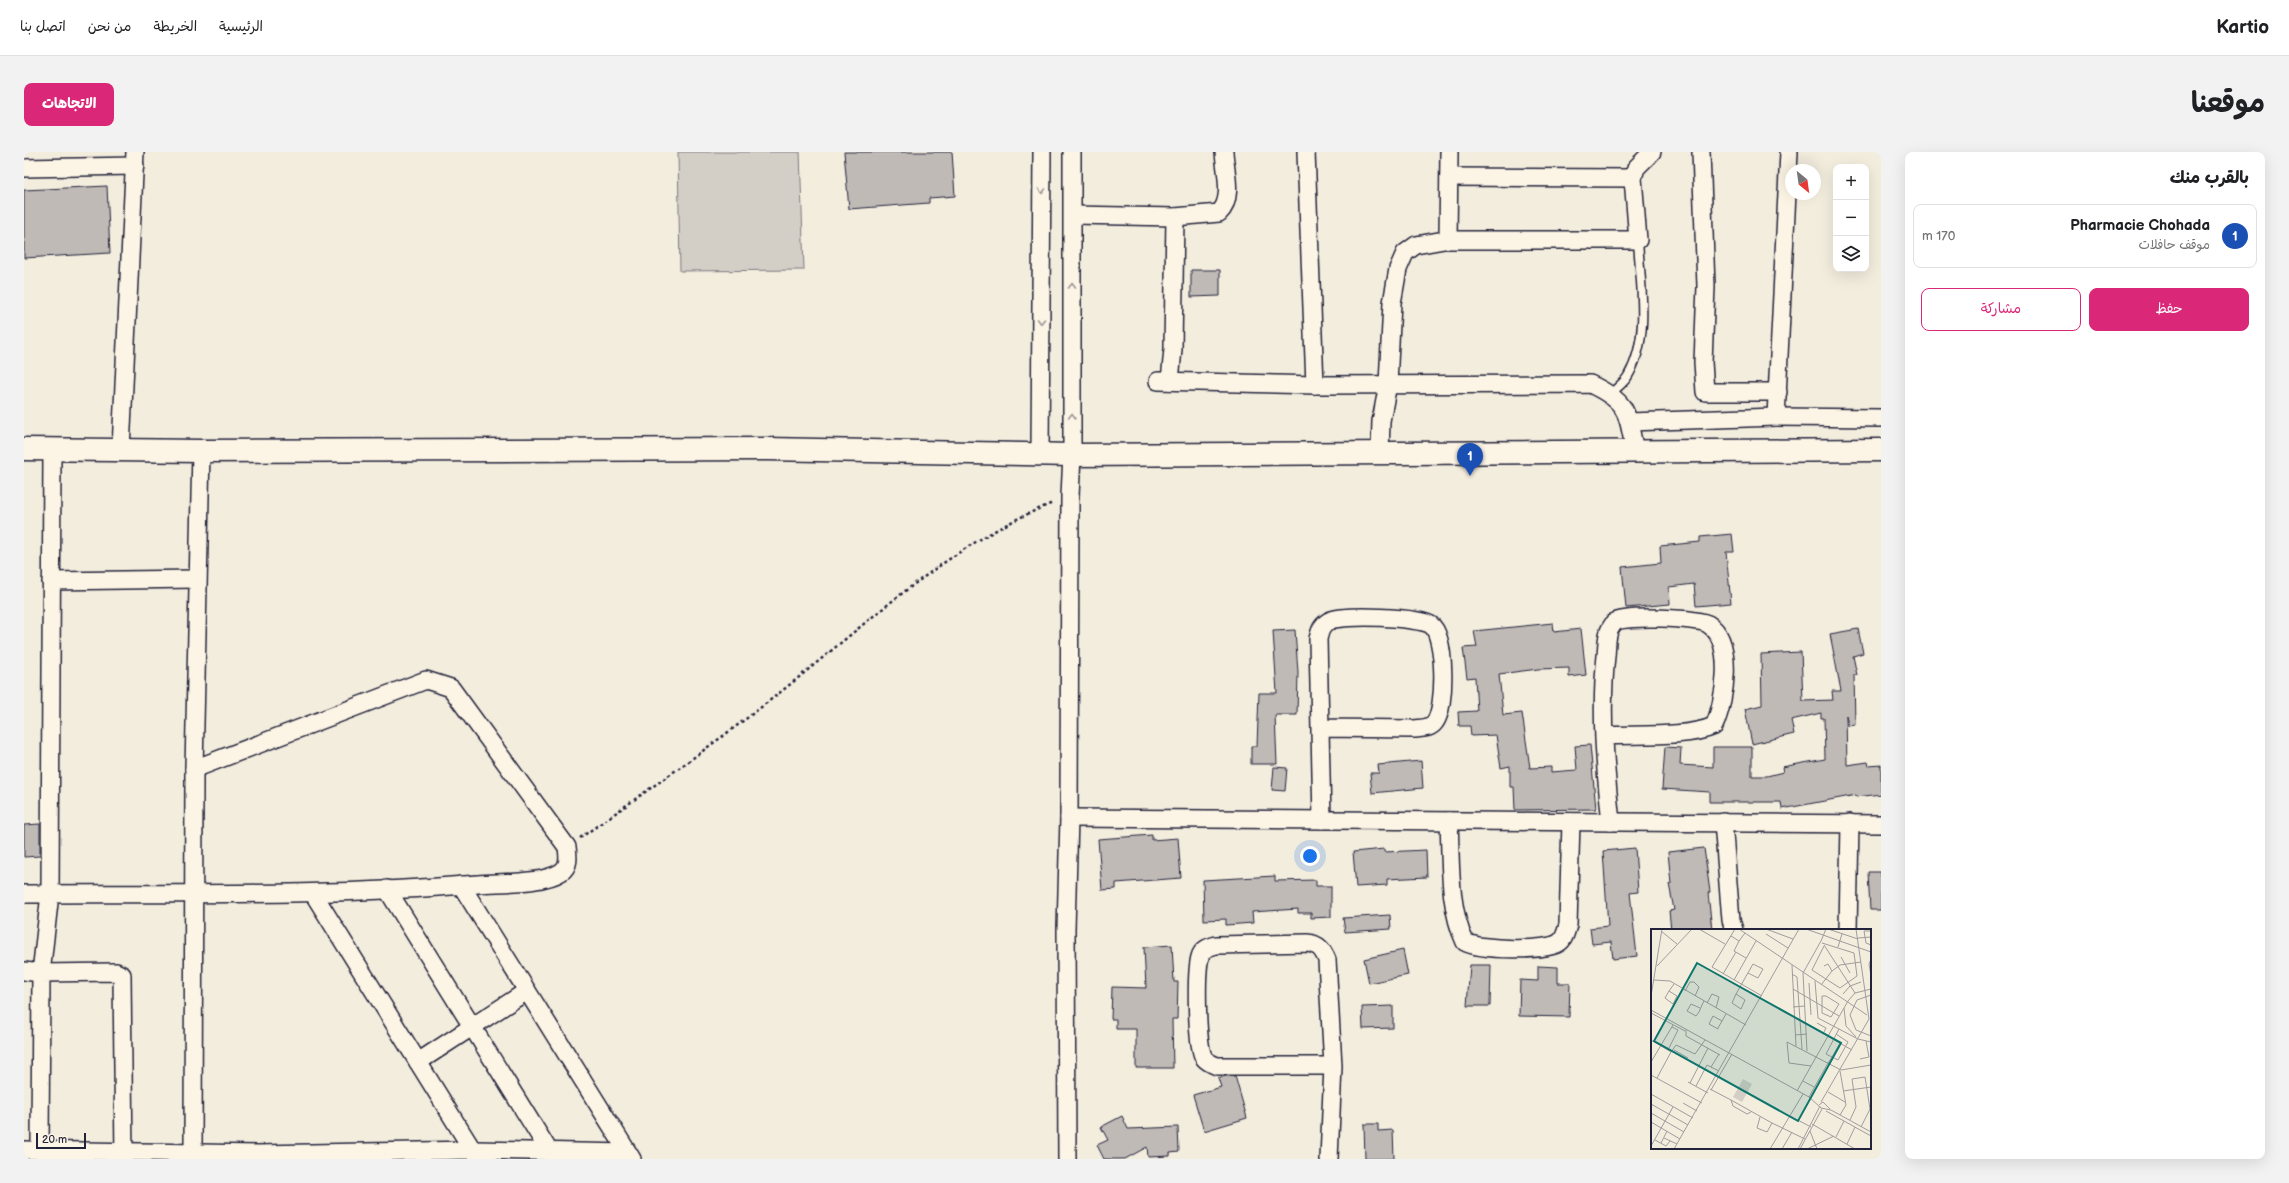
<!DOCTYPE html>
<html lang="ar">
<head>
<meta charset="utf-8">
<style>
	body { margin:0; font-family:"Balsamiq Sans","Playpen Sans Arabic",sans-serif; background:#f2f2f2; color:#202124; direction:rtl }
	.controls { position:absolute; right:12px; top:12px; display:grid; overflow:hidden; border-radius:8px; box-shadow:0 4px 16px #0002 }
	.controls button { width:36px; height:36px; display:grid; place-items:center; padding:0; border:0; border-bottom:1px solid #e0e0e0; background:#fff; color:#202124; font:20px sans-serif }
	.compass { position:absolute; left:1761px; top:12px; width:36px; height:36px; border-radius:50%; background:#fff; box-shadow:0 4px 16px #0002; rotate:151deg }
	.scale { position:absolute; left:12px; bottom:10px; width:50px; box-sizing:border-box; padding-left:4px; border:2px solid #22223b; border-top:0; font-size:11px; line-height:14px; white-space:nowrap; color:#22223b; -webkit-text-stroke:3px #fcf5e5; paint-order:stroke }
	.you { position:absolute; left:1286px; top:704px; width:14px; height:14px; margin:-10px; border:3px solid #fff; border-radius:50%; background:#1a73e8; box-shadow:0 0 0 6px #1a73e833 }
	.badge { display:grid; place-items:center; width:26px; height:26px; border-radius:50%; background:#db2777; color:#fff; font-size:13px; font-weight:700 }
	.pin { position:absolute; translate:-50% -33px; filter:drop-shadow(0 1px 2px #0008) }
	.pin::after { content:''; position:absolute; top:21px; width:14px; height:12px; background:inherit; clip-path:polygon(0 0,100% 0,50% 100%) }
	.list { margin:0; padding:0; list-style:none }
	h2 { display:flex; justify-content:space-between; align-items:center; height:52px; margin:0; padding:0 16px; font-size:17px }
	h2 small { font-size:13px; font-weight:400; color:#757577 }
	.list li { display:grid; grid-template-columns:26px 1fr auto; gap:12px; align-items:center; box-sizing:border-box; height:64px; margin:0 8px 8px; padding:0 8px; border:1px solid #e0e0e0; border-radius:8px }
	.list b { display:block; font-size:15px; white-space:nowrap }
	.list p { margin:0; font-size:13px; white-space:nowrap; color:#757577 }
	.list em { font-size:13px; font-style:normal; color:#757577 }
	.actions { display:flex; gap:8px; padding:12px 16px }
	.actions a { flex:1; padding:9px 0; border:1px solid #db2777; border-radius:8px; text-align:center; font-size:14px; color:#db2777 }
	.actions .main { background:#db2777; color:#fff }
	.icon { flex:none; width:22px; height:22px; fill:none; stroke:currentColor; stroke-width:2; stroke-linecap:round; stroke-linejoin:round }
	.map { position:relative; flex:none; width:1857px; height:1007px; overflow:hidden; direction:ltr; border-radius:8px }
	header { display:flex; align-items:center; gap:24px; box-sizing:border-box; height:56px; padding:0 20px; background:#fff; border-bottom:1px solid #e0e0e0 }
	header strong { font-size:19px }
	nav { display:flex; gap:22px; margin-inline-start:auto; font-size:14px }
	.intro { display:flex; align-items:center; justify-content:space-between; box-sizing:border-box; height:96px; padding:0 24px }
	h1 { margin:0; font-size:28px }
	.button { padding:10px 18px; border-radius:8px; background:#db2777; color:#fff; font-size:14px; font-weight:700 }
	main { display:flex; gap:24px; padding:0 24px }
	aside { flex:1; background:#fff; border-radius:8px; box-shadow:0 4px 16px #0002 }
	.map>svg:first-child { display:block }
	.green { fill:#d4cfc6; stroke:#7b7880 }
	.building { fill:#bfbab6; stroke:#22223b }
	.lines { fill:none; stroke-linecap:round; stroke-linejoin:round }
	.service-casing { stroke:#22223b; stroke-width:11 }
	.minor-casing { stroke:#22223b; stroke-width:20 }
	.trunk-casing { stroke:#22223b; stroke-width:25 }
	.path { stroke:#22223b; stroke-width:2.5; stroke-dasharray:3 3; stroke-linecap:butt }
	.service { stroke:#fcf5e5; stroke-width:8 }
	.minor { stroke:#fcf5e5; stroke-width:17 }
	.trunk { stroke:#fcf5e5; stroke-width:22 }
	.oneway { stroke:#9a9698 }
	.inset-road { fill:none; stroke:#9f9c9d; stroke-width:1 }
	.view { fill:#0f766e; fill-opacity:0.15; stroke:#0f766e; stroke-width:2 }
	.inset-edge { fill:none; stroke:#22223b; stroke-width:2 }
</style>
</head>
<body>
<header>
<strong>Kartio</strong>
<nav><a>الرئيسية</a><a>الخريطة</a><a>من نحن</a><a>اتصل بنا</a></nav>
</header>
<div class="intro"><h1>موقعنا</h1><a class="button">الاتجاهات</a></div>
<main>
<aside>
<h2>بالقرب منك<small></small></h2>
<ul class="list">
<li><span class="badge" style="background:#1a4fb4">1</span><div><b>Pharmacie Chohada</b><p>موقف حافلات</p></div><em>170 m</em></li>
</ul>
<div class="actions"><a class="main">حفظ</a><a>مشاركة</a></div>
</aside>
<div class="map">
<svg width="1857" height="1007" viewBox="0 0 1857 1007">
	<rect width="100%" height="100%" fill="#f3edde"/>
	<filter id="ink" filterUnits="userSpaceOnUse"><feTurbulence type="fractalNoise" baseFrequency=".025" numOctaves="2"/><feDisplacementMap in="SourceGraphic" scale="8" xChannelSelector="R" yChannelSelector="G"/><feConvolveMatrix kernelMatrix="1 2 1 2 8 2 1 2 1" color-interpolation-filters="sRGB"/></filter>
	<g filter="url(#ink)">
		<!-- green -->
		<path class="green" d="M654,0H776L780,118L656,119Z"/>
		<!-- building -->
		<g class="building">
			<path d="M820,0H928L931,44L905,46V51L825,57Z"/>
			<path d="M83,34L86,101L0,106V38Z"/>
			<path d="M1167,118H1196V144L1167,145Z"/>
			<path d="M1708,382L1710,400H1702L1707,451L1672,454L1670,432L1645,435L1646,452L1602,456L1598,415L1637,411L1636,394L1676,390V385Z"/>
			<path d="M1529,471L1530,480L1557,477L1562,523L1545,525V516L1514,517L1475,522L1479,563L1498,561L1506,616L1527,615V620L1553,618L1551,594L1566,593L1572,657L1491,658L1490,635H1486V614L1477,616L1472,583L1447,584L1446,574H1435L1434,560L1453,559L1451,525L1443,526L1439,496L1453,495L1450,479Z"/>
			<path d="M1834,477L1839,501L1829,504L1833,523H1830L1831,573L1824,574L1822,563L1823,613L1844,610L1845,614L1857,613V642L1832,645V643L1758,657L1757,650H1686V640L1638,637L1641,595L1657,596L1656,613L1689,615V595H1728V624H1743L1759,620L1758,615L1801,607L1800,566H1797V561L1767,568L1770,582L1728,592L1721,557L1738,553L1737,502L1777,500L1779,549L1809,548L1808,539H1817L1806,482Z"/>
			<path d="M1271,478L1274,520L1273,563H1251L1253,612H1227V594H1233L1235,541H1253L1249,479Z"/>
			<path d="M1397,609L1399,636L1348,641L1346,621H1355L1354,613Z"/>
			<path d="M1250,615L1263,616L1261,639L1248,638Z"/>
			<path d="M16,672V704L0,705V673Z"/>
			<path d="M1128,683V688L1154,686L1157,726L1092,731V737L1078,738L1074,687Z"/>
			<path d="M1611,696L1614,740L1606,741L1613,804L1589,807L1587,790L1568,792L1566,776L1584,774L1579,699Z"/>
			<path d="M1680,696L1686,740L1684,741L1688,778H1647L1645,759L1650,758L1645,732H1647L1644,700Z"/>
			<path d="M1360,697V700L1402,698L1403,725L1363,727V733L1332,735L1329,700Z"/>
			<path d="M1844,720H1857V758H1846Z"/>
			<path d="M1251,724V729L1292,728V734H1307V765L1287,766V761H1274V757L1228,760L1229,771L1202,773V767L1180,768L1179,728Z"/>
			<path d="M1366,763L1367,777L1321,780L1319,766Z"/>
			<path d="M1148,793L1150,830H1154L1153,867H1148L1149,916H1112V877H1092V867H1087L1088,835L1122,836L1120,795Z"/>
			<path d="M1379,798L1384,823L1345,831L1340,807Z"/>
			<path d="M1446,813H1467L1466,854H1443Z"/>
			<path d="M1514,814L1534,815V831H1546L1545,865L1495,864L1496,828L1514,829Z"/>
			<path d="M1369,854V876L1339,877L1338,855Z"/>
			<path d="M1202,924H1211L1223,966L1180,979L1169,943L1197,935L1194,926Z"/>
			<path d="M1098,964L1104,977L1154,975L1155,1000L1146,1001V1004L1124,1005L1123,995L1101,1007H1080L1073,993L1084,988L1077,975Z"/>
			<path d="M1340,972H1354V979L1369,978L1370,1007H1341Z"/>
		</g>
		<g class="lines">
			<defs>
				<path id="service" d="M1587,242C1592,236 1600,231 1604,224C1627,185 1616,131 1614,88"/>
				<g id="minor">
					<path d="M1282,0L1291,233"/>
					<path d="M1677,0L1682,134L1679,210L1681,240H1754"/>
					<path d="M0,16L111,14"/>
					<path d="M1425,25L1609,26"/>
					<path d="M1049,63L1151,65L1195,61C1210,47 1201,19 1200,0"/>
					<path d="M1424,88L1425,0"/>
					<path d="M1134,229L1291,233L1566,232C1605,250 1603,261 1611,300"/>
					<path d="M1146,229L1149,197L1151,65"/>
					<path d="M1752,265L1765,0"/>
					<path d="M1605,270L1752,265L1857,266"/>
					<path d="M97,297L111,0"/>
					<path d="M1356,301L1357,269L1364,232L1368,151L1374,117L1381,101L1392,93L1420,88H1614L1609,26L1612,16L1628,0"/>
					<path d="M1016,302L1018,0"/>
					<path d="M27,429L173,427"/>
					<path d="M1298,576L1391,577C1398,576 1406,577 1411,570C1422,556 1422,484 1407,473C1396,465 1317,462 1305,469C1297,474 1296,479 1294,487L1298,668"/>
					<path d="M1580,584C1611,582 1663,586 1690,574C1701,550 1711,489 1684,472C1674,466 1601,463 1591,470C1590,471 1587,475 1586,477C1582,484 1583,496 1582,504C1576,559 1581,615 1587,670"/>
					<path d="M1045,666L1857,672"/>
					<path d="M1425,669C1427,709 1424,754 1441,790C1455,798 1524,800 1536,790C1541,786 1542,779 1544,773L1547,670"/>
					<path d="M1699,670L1707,768L1710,778"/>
					<path d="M437,733L608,1007"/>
					<path d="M363,737L530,1007"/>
					<path d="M289,741L453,1005"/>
					<path d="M0,742C151,741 303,745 454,732C476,730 519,732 537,720C546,714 544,704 543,695L427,536L402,528L170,617L177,299"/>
					<path d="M1824,778L1826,671"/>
					<path d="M0,819L17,821L26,742L28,298"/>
					<path d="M394,910L503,839"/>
					<path d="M0,998L234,1002L449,998L604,1001"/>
					<path d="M16,998L17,821L92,820L98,823L100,1007"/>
					<path d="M169,1007L170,617"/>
					<path d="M1043,1007L1042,777L1045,666L1046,344L1048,303V0"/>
					<path d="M1305,1007L1309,914L1303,808C1299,798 1295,792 1283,791L1192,793C1185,795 1178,797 1176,805C1172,820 1172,894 1180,906C1183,910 1188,912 1193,914H1309"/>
				</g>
				<path id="trunk" d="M0,297L177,299L743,297L1048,303L1857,298"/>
			</defs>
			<!-- service casing -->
			<use href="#service" class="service-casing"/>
			<!-- minor casing -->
			<use href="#minor" class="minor-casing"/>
			<!-- trunk casing -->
			<use href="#trunk" class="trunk-casing"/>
			<!-- path -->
			<path class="path" d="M556,686C628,635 701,585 769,530C851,464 930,390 1029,351"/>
			<!-- service -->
			<use href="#service" class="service"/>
			<!-- minor -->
			<use href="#minor" class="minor"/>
			<!-- trunk -->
			<use href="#trunk" class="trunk"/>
		</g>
		<!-- one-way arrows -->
		<defs><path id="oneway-chevron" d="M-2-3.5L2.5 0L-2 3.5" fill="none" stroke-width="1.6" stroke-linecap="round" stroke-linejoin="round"/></defs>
		<g class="oneway">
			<use href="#oneway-chevron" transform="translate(1018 39) rotate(90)"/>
			<use href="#oneway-chevron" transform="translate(1048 134) rotate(-89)"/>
			<use href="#oneway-chevron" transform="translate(1017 169) rotate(91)"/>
			<use href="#oneway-chevron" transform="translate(1048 264) rotate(-90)"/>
		</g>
	</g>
	<!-- overview -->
	<g transform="translate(1627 777)">
		<rect width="220" height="220" fill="#f3edde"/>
		<path d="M92,150L101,155L91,173L82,168Z" fill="#d4cfc6"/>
		<path class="inset-road" d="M48,0L74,15M84,0L61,38L111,67M88,0L216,86M115,0L142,10M155,0L220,23M177,0L207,10M10,2L26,15M220,2H213L215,14L220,16M115,5L137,19M80,7L88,12L94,4M207,9L220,8M88,12L83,22L95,29M170,12L175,0M171,14L203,24L206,47L189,59L161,41L173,17M173,16L204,64M187,18L191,5M190,28L199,44M220,30L218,35L220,47M141,36L145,117M6,37L41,0M173,37L177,35L181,42M72,45L85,23M141,45L146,48L151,120M3,51L19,52L95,96M83,51L105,12M164,52L167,89L207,110L220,113M158,54L160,86M170,56L181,42L189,36L210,33M142,60L188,87M18,62L26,67L22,75L14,69L18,62L23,55M34,62L39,53H43L48,58L44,67M85,65L94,71L90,80L81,74L85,65L102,35L112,40L107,49L97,44M192,65L199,57L210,53M220,66L206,71L199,86L205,101L220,107M0,67L11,0M171,67H175L188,75L180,88L171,84ZM56,74L61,65L68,68L65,79M142,78L154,77M49,79L40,75L36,82L45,87L48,83L51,76L53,72M193,79L195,97L205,108M0,81L158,168L170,179L180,181L220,203M0,84L34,102M144,89L201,121M71,92L62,87L58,95L67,100V99L75,85M166,94L175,99L172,105M35,100V107L69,126M188,100L175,125L181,128L189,114M144,106L156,105M0,111L20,123L6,149M17,121L27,101L21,98M23,121L37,129M156,122L152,44L170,12M20,123L25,116L44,125L54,111M209,130L218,128L215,112M0,133L22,96M160,137L197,72L204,64L220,60M60,138L68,125M189,142L195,176L189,186M0,146L51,174M152,152L163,158M37,153L57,164M39,154L57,119M45,157L56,136L68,142M59,160L80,171L121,194L116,203L106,199L109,188M60,161L81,125M146,162L160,137L138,134L136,113L190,141L220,136M192,162L220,158M177,163L194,173M0,165L42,189M158,168L177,134L181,128L187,131L197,113L185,105M80,171L82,177L96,185L100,183M170,173L218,90L205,0M32,174L46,182M0,175L37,196M168,176L172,173L179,180M175,182L220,207M0,184L33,203M139,187L160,198M199,191L205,178L201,150L214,148L219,180L210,198M0,193L29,210M121,194L154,210M161,195L204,220M159,202L166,220M185,208L193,192M13,209L26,215M4,211L15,217L19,212M10,214L16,202M196,215L204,198M0,217L22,178M23,220L148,0M119,220L152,165M131,220L141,203M147,220L169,177M149,220L171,180M156,220L183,207"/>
		<path class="view" d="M46,34L190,114L147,192L3,112Z"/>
		<rect width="220" height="220" class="inset-edge"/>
	</g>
</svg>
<div class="controls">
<button>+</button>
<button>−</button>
<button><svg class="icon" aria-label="layers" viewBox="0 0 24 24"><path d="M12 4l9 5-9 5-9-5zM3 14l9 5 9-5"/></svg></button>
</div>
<svg class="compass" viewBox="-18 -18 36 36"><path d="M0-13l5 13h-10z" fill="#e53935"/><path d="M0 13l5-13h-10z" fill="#757577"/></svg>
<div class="scale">20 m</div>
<div class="you"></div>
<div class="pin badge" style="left:1446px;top:324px;background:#1a4fb4">1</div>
</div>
</main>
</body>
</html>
